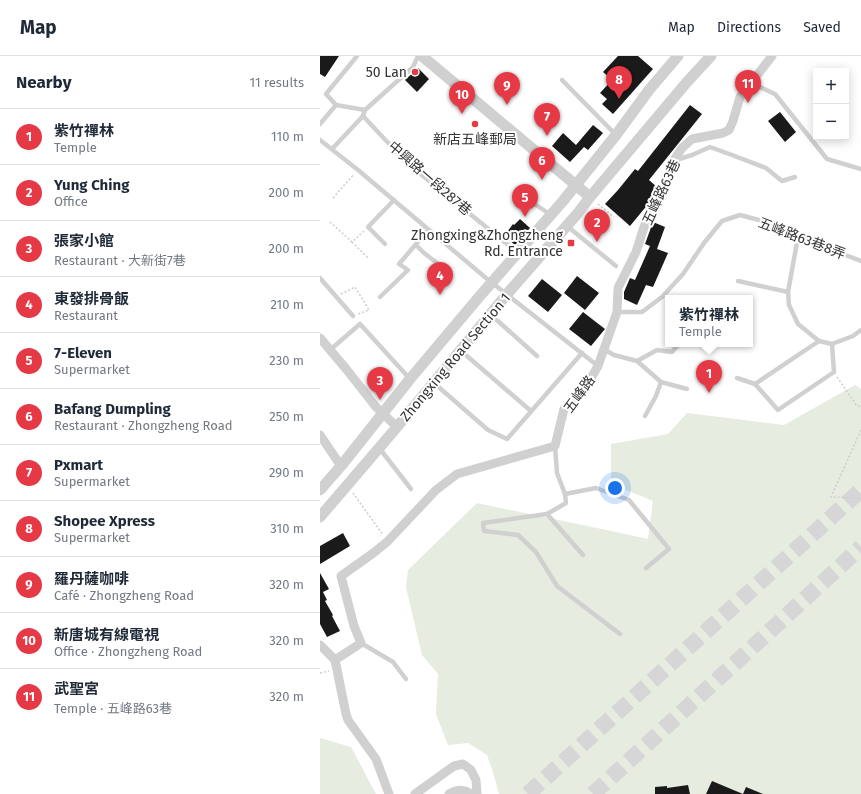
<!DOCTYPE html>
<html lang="en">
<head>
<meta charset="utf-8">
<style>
	body { margin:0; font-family:"Fira Sans","Noto Sans TC",sans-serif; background:#f6f6f7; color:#1f2937 }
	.controls { position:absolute; right:12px; top:12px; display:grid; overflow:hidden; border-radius:0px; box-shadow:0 2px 10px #0003 }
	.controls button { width:36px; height:36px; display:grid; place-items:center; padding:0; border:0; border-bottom:1px solid #e0e1e3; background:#fff; color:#1f2937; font:20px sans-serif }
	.you { position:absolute; left:295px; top:432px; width:14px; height:14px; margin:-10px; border:3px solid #fff; border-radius:50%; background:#1a73e8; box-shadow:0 0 0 6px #1a73e833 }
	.badge { display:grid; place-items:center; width:26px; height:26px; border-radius:50%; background:#e63946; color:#fff; font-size:13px; font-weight:700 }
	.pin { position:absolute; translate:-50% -33px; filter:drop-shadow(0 1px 2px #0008) }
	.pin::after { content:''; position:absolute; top:21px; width:14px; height:12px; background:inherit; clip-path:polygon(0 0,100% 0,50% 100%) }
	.popup { position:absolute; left:345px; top:239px; width:88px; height:52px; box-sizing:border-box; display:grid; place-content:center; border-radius:0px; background:#fff; filter:drop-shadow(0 1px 3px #0005); font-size:13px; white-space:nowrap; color:#747a83 }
	.popup b { font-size:15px; color:#1f2937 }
	.popup::after { content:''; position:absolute; left:50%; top:100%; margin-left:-8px; border:8px solid transparent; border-top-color:#fff }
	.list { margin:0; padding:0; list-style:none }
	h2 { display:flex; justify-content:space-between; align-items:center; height:52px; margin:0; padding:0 16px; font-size:17px }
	h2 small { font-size:13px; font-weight:400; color:#747a83 }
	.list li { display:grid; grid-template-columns:26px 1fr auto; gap:12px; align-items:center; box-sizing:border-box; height:56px; padding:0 16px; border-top:1px solid #e0e1e3 }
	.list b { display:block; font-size:15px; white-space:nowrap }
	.list p { margin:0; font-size:13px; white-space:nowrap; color:#747a83 }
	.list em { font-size:13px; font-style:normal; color:#747a83 }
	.map { position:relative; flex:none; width:541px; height:738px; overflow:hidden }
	header { display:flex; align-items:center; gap:24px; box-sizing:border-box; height:56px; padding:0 20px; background:#fff; border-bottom:1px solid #e0e1e3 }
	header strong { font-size:19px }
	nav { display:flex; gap:22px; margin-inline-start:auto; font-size:14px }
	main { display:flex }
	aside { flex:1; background:#fff }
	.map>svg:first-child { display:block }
	.green { fill:#e6ecdf }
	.building { fill:#1a1a1a }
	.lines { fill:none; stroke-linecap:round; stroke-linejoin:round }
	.motorway-tunnel { stroke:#d6d6d6; stroke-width:16; stroke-dasharray:16 8; stroke-linecap:butt }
	.path { stroke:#cdcdcd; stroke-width:1.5; stroke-dasharray:2 2; stroke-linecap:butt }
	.service { stroke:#d0d0d0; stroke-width:4.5 }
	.minor { stroke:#d0d0d0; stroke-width:9 }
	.tertiary { stroke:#d0d0d0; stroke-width:11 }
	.poi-dot { fill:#e63946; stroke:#fff; stroke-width:1.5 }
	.labels { text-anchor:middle; stroke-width:4; stroke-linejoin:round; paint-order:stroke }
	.poi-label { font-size:14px; fill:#333; stroke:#fff; text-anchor:end }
	.street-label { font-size:14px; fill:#333; stroke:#fff }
</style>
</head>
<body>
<header>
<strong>Map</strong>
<nav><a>Map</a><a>Directions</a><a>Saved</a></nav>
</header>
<main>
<aside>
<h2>Nearby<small>11 results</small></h2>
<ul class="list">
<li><span class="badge">1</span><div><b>紫竹禪林</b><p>Temple</p></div><em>110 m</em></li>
<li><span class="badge">2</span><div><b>Yung Ching</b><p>Office</p></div><em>200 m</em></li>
<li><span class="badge">3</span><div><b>張家小館</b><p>Restaurant · 大新街7巷</p></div><em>200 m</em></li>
<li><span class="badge">4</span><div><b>東發排骨飯</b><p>Restaurant</p></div><em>210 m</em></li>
<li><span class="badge">5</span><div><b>7-Eleven</b><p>Supermarket</p></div><em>230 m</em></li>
<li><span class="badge">6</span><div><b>Bafang Dumpling</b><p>Restaurant · Zhongzheng Road</p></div><em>250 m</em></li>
<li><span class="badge">7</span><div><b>Pxmart</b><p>Supermarket</p></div><em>290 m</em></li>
<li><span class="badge">8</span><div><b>Shopee Xpress</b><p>Supermarket</p></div><em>310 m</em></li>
<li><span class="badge">9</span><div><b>羅丹薩咖啡</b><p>Café · Zhongzheng Road</p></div><em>320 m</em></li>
<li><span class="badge">10</span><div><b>新唐城有線電視</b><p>Office · Zhongzheng Road</p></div><em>320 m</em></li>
<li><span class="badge">11</span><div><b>武聖宮</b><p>Temple · 五峰路63巷</p></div><em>320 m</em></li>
</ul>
</aside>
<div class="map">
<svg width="541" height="738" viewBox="0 0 541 738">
	<rect width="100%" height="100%" fill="#fff"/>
	<!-- green -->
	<g class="green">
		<path d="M535,329L541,333V738H179L173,716L167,699L148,687L128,689L116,658L118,618L102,599L86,531L88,514L157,447L291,475L328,483L333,445L291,428V388L348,378L367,357L464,369Z"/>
		<path d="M0,682L31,691L56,738H0Z"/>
	</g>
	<!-- building -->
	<g class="building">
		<path d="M0,0H19L5,21L0,18Z"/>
		<path d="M298,0H318L333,13L293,58L282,48L287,43L280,37L292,24L283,16Z"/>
		<path d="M98,12L109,23L97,36L85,24Z"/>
		<path d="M370,49L382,58L329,124L337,131L329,147L310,170L285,148L298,134L315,113L318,115Z"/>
		<path d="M460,56L476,76L465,86L448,65Z"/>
		<path d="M273,69L283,77L268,94L264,91L250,106L232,90L243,77L256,89Z"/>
		<path d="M200,163L210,172L195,189L184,180L193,168L194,169Z"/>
		<path d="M333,166L345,171L337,193L348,197L333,231L326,229L317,249L304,243V236L310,222L315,224L330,190L325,188Z"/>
		<path d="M257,220L279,237L265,254L244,237Z"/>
		<path d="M222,223L242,239L228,256L208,240Z"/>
		<path d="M263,256L285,273L271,290L249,273Z"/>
		<path d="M23,477L30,490L0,508V490Z"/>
		<path d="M0,517L9,533L3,536L7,544L5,545L13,559L12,560L20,575L7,581L0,568Z"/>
		<path d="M392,725L423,738L426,731L443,738H386Z"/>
		<path d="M368,729L370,738H335V731L347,730V732Z"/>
	</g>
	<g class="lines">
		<!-- motorway-tunnel -->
		<g class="motorway-tunnel">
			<path d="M208,738L541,434"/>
			<path d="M273,738L541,491"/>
		</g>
		<!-- path -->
		<g class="path">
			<path d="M13,142L34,118"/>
			<path d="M278,148L294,161"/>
			<path d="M10,166L32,186L44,175"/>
			<path d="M32,186L48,202"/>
			<path d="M21,238L35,231L49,254L38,258"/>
			<path d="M517,321L537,350H541"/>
			<path d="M541,374L511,441L541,442"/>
			<path d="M33,437L63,479"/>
			<path d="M0,617L9,615"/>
		</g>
		<!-- service -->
		<g class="service">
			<path d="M242,24L296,79"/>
			<path d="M431,27L455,38L507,103L541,113"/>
			<path d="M16,49L6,38L37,0"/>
			<path d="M43,60L87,107L197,196"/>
			<path d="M0,68L16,49L45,54"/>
			<path d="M0,84L38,114L166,222L278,310"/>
			<path d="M12,93L43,60L45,54L93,11L98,0"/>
			<path d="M356,104L372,99L390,91L412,99L446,112L462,125L475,121"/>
			<path d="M204,141L231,159"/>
			<path d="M247,170L296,210"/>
			<path d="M65,188L48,171L74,144"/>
			<path d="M96,189L104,197L117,207"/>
			<path d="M0,222L33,260"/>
			<path d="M418,225L468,236"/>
			<path d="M60,241L88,214L79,208L108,174"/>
			<path d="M297,256H322L342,241L363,218L384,187L402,165L420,159L454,168L478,181L541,205"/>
			<path d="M170,258L217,300"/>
			<path d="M499,285L512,288L533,280L541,274"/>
			<path d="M284,293L294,299L317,305L341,326L367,333"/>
			<path d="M10,294L40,268L90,323"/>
			<path d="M140,294L211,355"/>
			<path d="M317,305L337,294L352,296L359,288"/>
			<path d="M417,322L435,328L458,354L514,316L512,288"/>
			<path d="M114,327L168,374L187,383L262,297"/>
			<path d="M435,328L499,285L478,268L469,249L468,236L478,181"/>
			<path d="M325,360L336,340L341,326"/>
			<path d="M235,390L237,417L245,438L276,432L309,444L349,493L326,512"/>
			<path d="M60,393L91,433"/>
			<path d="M245,438L246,447L227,458L163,467L164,475L198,479L216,496L237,530L300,578"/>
			<path d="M227,458L263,499"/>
			<path d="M41,587L73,606L86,623"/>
		</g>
		<!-- minor -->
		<g class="minor">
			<path d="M0,282L27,314L56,351L77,371"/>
			<path d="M0,379L21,410"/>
			<path d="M0,589L15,604L26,658L28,664L56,703L69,738"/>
			<path d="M15,604L41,587L34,570L21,520L52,498L67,486L116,434L137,418L235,390L244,353L263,336L278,310L297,256L298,232L316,196L325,168L348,122L354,104L362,92L372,83L403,77L409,74L413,65L420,41L452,0"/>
			<path d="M95,738L134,710L143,708L151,714L156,724L157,738"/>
			<path d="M129,738C138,733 143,733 151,738"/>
		</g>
		<!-- tertiary -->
		<g class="tertiary">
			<path d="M102,0L270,141"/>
			<path d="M0,434L21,410L90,323L159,241L243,145L296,79L329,34L358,0"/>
			<path d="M0,461L77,371L187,238L258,157L270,141L367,26L391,0"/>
		</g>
	</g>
	<!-- markers -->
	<g class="poi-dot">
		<circle cx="95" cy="16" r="4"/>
		<circle cx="155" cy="68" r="4"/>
		<rect x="247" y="183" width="8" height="8" rx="2"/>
	</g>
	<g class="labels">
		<!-- poi labels -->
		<g class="poi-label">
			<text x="87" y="21">50 Lan</text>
			<text x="155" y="88" text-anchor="middle">新店五峰郵局</text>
			<text x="243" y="184">Zhongxing&amp;Zhongzheng<tspan x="243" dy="16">Rd. Entrance</tspan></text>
		</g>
		<!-- street labels -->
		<g class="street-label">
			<text transform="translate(110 122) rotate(41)" y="5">中興路一段287巷</text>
			<text transform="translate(341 136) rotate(-65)" y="5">五峰路63巷</text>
			<text transform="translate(482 182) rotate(21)" y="5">五峰路63巷8弄</text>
			<text transform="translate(135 301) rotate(-50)" y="5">Zhongxing Road Section 1</text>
			<text transform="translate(259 338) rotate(-54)" y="5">五峰路</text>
		</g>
	</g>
</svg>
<div class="controls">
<button>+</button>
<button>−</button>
</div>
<div class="you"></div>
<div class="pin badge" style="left:389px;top:337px">1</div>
<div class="popup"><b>紫竹禪林</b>Temple</div>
<div class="pin badge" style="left:277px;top:186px">2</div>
<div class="pin badge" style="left:60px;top:344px">3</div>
<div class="pin badge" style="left:120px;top:239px">4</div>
<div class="pin badge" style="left:205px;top:161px">5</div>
<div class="pin badge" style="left:222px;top:124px">6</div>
<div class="pin badge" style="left:227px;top:80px">7</div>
<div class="pin badge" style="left:299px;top:43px">8</div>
<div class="pin badge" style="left:187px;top:49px">9</div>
<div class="pin badge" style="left:142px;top:58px">10</div>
<div class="pin badge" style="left:428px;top:47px">11</div>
</div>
</main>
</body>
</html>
